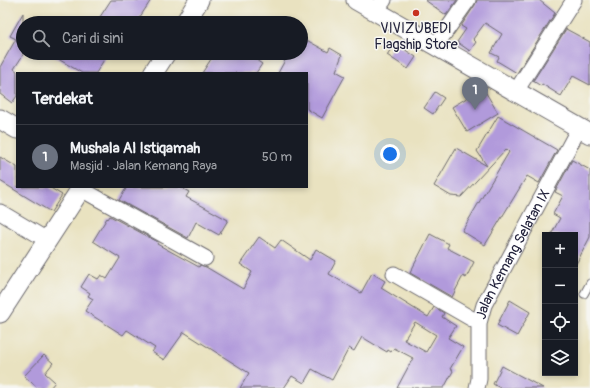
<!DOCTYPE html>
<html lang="id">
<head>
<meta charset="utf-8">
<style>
	body { margin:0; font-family:Pangolin,sans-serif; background:#242831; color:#f1f3f6 }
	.controls { position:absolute; right:12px; bottom:12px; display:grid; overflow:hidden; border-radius:0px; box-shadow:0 2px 6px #0003 }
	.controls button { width:36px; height:36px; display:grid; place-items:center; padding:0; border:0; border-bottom:1px solid #363941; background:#171b24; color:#f1f3f6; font:20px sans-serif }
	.you { position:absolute; left:390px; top:154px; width:14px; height:14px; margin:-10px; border:3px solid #fff; border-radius:50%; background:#1a73e8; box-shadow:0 0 0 6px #1a73e833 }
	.badge { display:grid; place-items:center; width:26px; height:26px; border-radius:50%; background:#0b8043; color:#fff; font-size:13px; font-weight:700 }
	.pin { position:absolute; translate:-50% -33px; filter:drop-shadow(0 1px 2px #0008) }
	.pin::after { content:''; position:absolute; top:21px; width:14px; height:12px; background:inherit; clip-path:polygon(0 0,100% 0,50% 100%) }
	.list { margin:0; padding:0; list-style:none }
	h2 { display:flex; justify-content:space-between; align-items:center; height:52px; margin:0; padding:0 16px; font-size:17px }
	h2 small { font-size:13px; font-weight:400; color:#9ea1a6 }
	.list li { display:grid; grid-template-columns:26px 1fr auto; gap:12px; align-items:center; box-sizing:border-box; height:64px; padding:0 16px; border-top:1px solid #363941 }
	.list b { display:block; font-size:15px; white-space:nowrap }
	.list p { margin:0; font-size:13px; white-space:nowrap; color:#9ea1a6 }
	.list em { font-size:13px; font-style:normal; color:#9ea1a6 }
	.icon { flex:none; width:22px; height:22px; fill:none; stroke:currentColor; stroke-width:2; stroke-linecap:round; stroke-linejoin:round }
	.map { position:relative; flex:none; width:590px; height:388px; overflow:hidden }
	.search { position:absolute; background:#171b24; box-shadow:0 2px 6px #0003; left:16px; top:16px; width:292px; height:44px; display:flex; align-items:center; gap:10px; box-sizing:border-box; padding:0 14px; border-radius:22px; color:#9ea1a6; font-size:15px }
	.panel { position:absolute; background:#171b24; box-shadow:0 2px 6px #0003; left:16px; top:72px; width:292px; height:116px; border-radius:0px }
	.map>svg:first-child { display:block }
	.building { fill:#b19adb; fill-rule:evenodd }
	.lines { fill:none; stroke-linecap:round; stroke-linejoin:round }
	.service-casing { stroke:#68656a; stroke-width:9 }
	.minor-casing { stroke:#68656a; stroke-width:17 }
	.tertiary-casing { stroke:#68656a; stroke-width:21 }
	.service { stroke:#fff; stroke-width:7 }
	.minor { stroke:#fff; stroke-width:15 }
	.tertiary { stroke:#fff; stroke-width:19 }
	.poi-dot { fill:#c8321e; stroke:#f6f6f2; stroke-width:1.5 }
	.labels { text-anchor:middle; stroke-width:3; stroke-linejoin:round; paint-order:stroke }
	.poi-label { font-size:14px; fill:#22223b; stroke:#f6f6f2 }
	.street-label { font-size:14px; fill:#22223b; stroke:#f6f6f2 }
</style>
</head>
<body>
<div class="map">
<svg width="590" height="388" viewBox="0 0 590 388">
	<rect width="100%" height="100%" fill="#f6f6f2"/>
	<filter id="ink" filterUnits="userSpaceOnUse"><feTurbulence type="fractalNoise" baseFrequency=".025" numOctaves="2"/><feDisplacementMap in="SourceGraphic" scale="8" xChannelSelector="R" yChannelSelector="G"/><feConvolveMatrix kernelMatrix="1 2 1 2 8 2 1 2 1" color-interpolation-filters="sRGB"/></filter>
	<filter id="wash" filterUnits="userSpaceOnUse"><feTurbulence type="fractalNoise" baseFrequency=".012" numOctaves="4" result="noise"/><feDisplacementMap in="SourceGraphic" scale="16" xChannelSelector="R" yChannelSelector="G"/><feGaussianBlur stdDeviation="0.9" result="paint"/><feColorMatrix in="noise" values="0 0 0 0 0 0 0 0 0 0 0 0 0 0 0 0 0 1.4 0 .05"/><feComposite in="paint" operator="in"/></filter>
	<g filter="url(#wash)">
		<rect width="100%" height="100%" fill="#e9e2c0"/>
		<g id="blocks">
			<!-- building -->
			<g class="building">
				<path d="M111,0H151L136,23H96Z"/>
				<path d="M425,0H457L446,15Z"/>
				<path d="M477,0H539L555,13L517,73L497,61L499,57L491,53L502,34L485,23L473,39L476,42L470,51L457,42L466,29L461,26L475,5Z"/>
				<path d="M23,13V55L14,69L17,71V96L12,103L0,94V67L16,39L10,36Z"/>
				<path d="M566,29L590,42V85L573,76L561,96L542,84L541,86L533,81Z"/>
				<path d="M301,37L328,52L330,48L342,55L336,71L345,76L322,118L307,109V73H278L289,53H301Z"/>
				<path d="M395,43L416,57L408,69L387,55Z"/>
				<path d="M48,53H108L96,73H82Z"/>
				<path d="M215,53H246L262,64L256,73H202Z"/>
				<path d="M483,88L498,113L467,132L452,107Z"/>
				<path d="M435,92L444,98L433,114L424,108Z"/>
				<path d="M498,116L557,150L539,183L527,176L485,245L462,231L509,152L506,149L461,197L451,196L434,186L456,148L487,166L477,151Z"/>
				<path d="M0,157L17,167V187H49L62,195L51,212L0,181Z"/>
				<path d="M572,160L590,170V237L575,266V235H551L560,218L553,214L563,196L555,192Z"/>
				<path d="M127,187H180L189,192L186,197L228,220L219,235L196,222L188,238L119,200Z"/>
				<path d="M110,216L158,242L157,244L199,267L200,265L206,267L243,289L252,272L240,264L259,237L275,248L281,240L310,260L316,249L336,261L329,274L361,293L372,273L385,281L381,288L428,317L434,307L444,313L442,317L456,326L448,338L463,347L450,369L453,371L444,388H397L413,358L394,348L391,352L388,350L387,352L362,337L354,351L349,348L332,380L312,369L304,383L292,376L284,388H240L249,373L184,332L164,360L152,352L155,348L127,330L123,335L85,311L93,299L88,296L90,293L81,287L89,274L98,279L101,275L107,279L120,258L93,241L107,218L108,219ZM415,322L436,335L426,352L404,340Z"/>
				<path d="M430,234L449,244L447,248L474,262L466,278L463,276L452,297L410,273Z"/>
				<path d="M510,300L530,312L517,336L497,325Z"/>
				<path d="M44,355L53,363L45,373L55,382L50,388H38L24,376Z"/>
				<path d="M502,366L543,388H500L493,384Z"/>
			</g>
		</g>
	</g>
	<g filter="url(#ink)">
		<use href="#blocks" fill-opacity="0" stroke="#68656a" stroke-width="1"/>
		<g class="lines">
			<defs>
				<path id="service" d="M584,294L590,283"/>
				<g id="minor">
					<path d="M376,10L384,0"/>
					<path d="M436,45L468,0"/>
					<path d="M516,91L574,0"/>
					<path d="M81,189L205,258"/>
					<path d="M0,212L47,240"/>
					<path d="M394,274L479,323"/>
					<path id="s1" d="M477,388L479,379V323L484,305L579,128"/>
				</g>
				<g id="tertiary">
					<path d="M356,0L590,134"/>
					<path d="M185,23L199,0"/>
					<path d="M153,73L166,53"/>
					<path d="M0,119L17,129"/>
					<path d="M0,313L82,187"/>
				</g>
			</defs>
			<!-- service casing -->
			<use href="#service" class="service-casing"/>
			<!-- minor casing -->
			<use href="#minor" class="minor-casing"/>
			<!-- tertiary casing -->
			<use href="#tertiary" class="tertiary-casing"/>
			<!-- service -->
			<use href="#service" class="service"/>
			<!-- minor -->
			<use href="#minor" class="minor"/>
			<!-- tertiary -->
			<use href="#tertiary" class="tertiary"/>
		</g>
	</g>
	<!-- markers -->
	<circle class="poi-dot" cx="416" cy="13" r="4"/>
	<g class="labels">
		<!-- poi labels -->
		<g class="poi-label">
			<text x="416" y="33">VIVIZUBEDI<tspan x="416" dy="16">Flagship Store</tspan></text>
		</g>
		<!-- street labels -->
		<g class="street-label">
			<text dy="5" stroke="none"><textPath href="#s1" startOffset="142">Jalan Kemang Selatan IX</textPath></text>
		</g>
	</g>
</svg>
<div class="controls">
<button>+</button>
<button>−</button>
<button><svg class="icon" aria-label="locate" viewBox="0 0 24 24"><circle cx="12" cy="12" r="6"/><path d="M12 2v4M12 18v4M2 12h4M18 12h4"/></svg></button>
<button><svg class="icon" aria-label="layers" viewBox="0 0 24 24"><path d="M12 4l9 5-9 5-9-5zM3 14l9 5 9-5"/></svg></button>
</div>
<div class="you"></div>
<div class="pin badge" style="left:475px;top:110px;background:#6b7280">1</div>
<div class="search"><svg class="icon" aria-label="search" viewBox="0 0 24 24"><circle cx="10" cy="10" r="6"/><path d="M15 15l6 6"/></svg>Cari di sini</div>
<section class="panel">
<h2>Terdekat<small></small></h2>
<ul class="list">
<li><span class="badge" style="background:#6b7280">1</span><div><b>Mushala Al Istiqamah</b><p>Masjid · Jalan Kemang Raya</p></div><em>50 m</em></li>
</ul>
</section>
</div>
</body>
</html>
